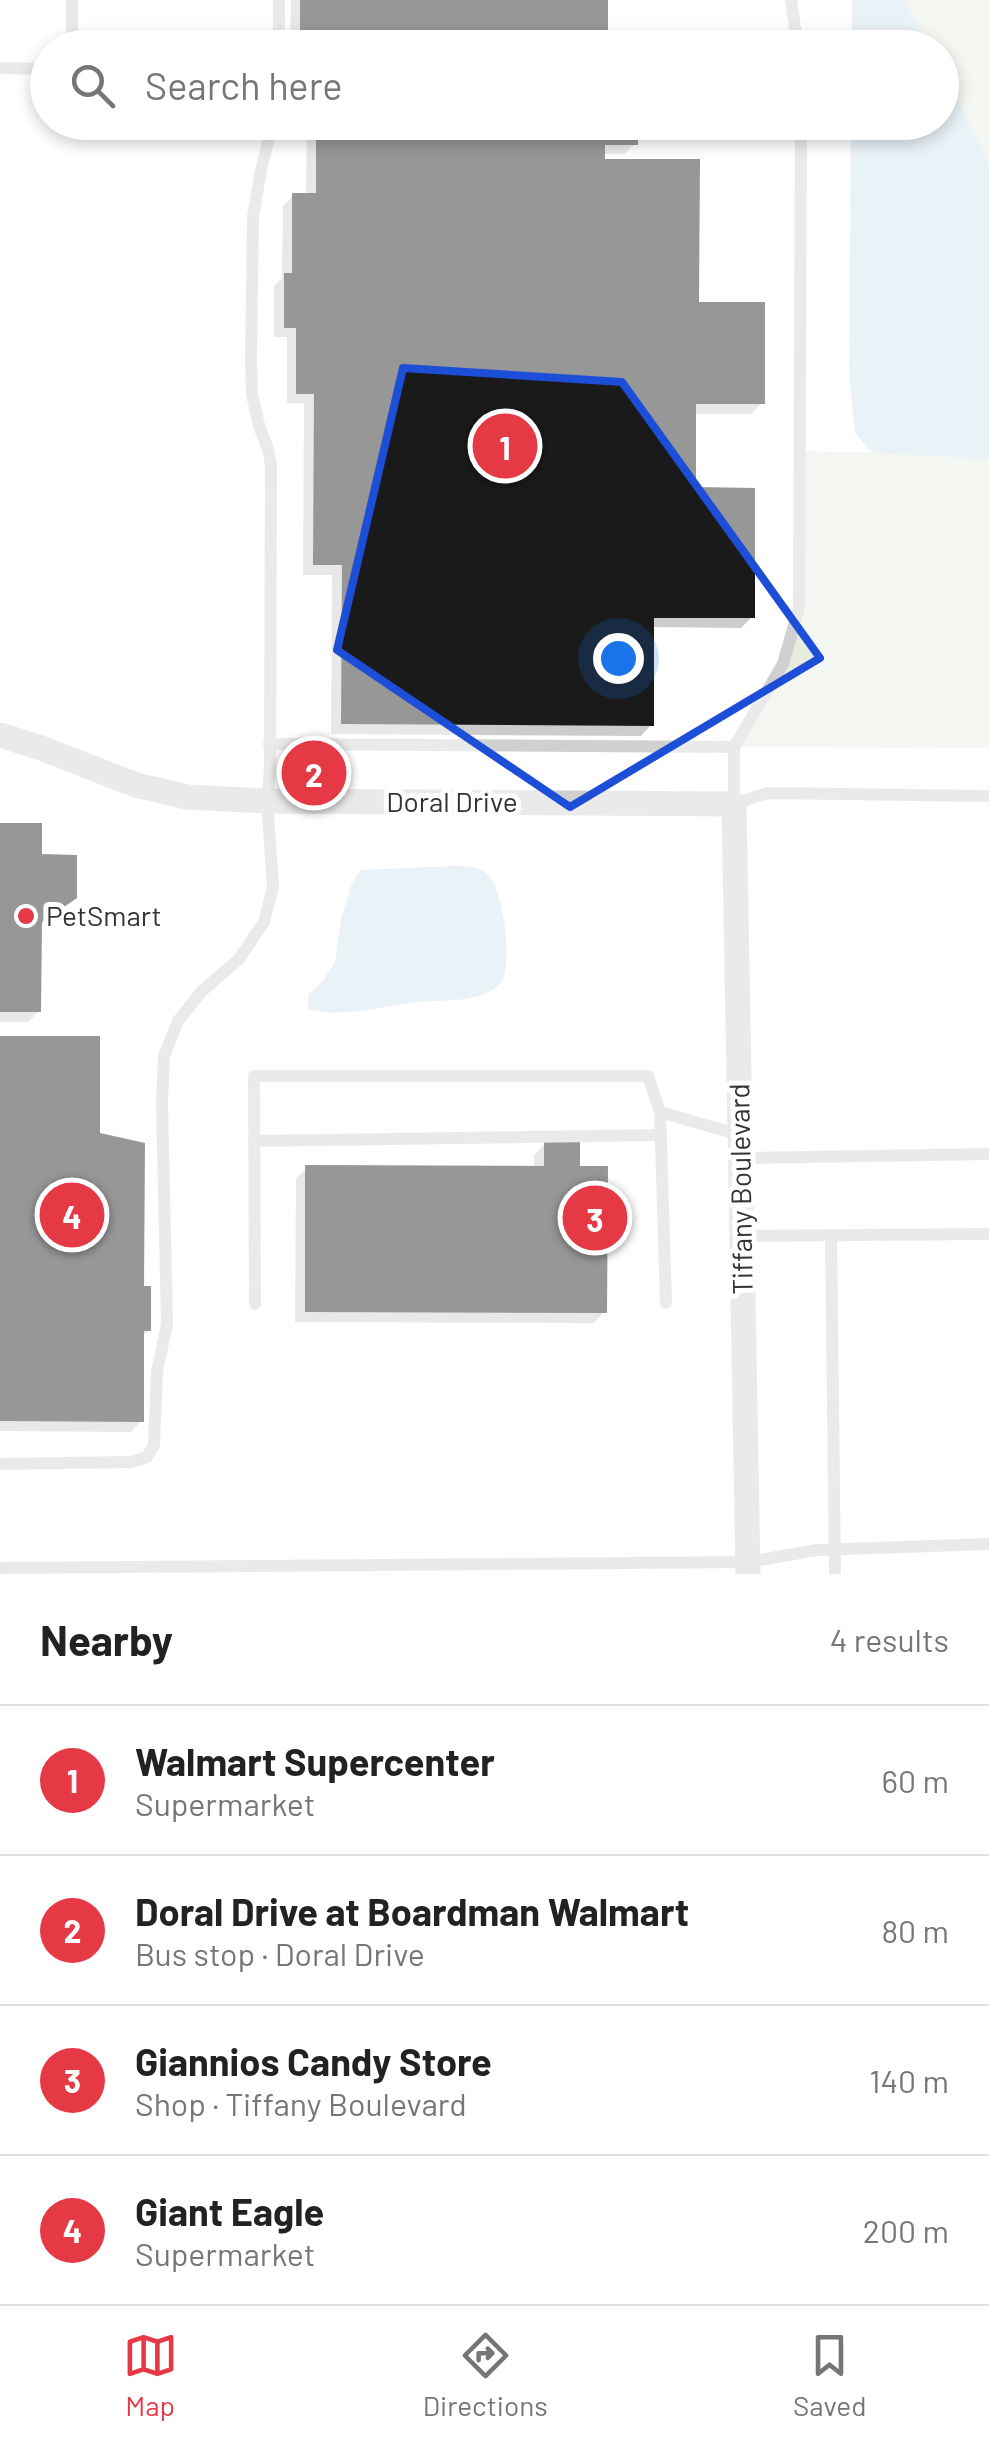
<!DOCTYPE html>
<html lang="en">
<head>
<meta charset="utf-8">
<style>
	body { margin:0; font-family:Barlow,sans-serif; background:#f6f6f6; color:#222 }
	.you { position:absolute; left:618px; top:658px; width:35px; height:35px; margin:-25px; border:8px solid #fff; border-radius:50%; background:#1a73e8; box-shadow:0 0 0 15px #1a73e833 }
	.badge { display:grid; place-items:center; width:65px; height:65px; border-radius:50%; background:#e63946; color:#fff; font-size:32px; font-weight:700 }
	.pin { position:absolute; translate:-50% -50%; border:5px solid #fff; box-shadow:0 2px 10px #0006 }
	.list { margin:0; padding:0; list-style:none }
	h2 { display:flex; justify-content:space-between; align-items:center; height:130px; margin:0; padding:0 40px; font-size:42px }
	h2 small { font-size:32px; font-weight:400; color:#767676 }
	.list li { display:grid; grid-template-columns:65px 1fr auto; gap:30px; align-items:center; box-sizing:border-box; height:150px; padding:0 40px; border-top:2px solid #e0e0e0 }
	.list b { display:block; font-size:38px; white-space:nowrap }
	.list p { margin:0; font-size:32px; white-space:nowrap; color:#767676 }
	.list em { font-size:32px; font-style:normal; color:#767676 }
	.icon { flex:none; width:55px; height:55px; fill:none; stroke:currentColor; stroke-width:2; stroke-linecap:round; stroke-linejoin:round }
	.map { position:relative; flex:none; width:989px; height:1574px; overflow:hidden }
	.search { position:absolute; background:#fff; box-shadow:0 5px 15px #0003; left:30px; right:30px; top:30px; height:110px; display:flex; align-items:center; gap:25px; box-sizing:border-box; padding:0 35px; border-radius:55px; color:#767676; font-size:38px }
	.sheet { height:730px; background:#fff }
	nav { display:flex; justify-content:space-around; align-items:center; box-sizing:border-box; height:140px; border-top:2px solid #e0e0e0; background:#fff; font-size:28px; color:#767676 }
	nav a { display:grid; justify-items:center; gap:5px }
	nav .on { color:#e63946 }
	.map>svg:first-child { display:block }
	.green { fill:#e6ecdf }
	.water { fill:#cfe2ee }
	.shadow { fill:#0003 }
	.building { fill:#1a1a1a }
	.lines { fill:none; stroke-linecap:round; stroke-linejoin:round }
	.service { stroke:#d0d0d0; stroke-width:12 }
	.minor { stroke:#d0d0d0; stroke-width:25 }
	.marked { fill:none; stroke:#1d4ed8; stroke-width:8; stroke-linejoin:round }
	.poi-dot { fill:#e63946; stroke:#fff; stroke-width:4 }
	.labels { text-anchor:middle; stroke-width:10; stroke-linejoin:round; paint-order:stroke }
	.street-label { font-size:28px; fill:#333; stroke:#fff }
	.poi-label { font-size:28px; fill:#333; stroke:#fff; text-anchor:start }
</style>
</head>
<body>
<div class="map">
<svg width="989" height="1574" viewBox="0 0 989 1574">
	<rect width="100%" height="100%" fill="#fff"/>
	<!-- green -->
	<g class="green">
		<path d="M905,0H989V162L942,70V48L930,47Z"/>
		<path d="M799,451L901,453L989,459V748L734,747L765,696L799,608Z"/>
	</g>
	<!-- water -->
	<g class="water">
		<path d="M852,0H905L930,47H852Z"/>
		<path d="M942,70L989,162V459L872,453L855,433L849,372L851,123L942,122Z"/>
		<path d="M453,866C466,866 479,865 489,876C504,893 515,971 498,986C476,1005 434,999 408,1003C374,1008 343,1018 308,1009V995L322,982L335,962L341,919L352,883L361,870Z"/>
	</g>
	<!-- shadow -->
	<g class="shadow">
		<path d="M291,0H605V48H290Z"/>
		<path d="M307,122H635V144L624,154H603V161L762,403L751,414H694L693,490L752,617L741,628L652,627L651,725L641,736L331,734L332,575H303L304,403H287V337H274V286L282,278L283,206L294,195H306Z"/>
		<path d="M0,825L40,857L74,897L63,908L40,925L39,1011L28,1022H0Z"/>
		<path d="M0,1038L97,1135L142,1289L149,1330L142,1337L141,1421L131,1432L0,1431Z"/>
		<path d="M545,1144L577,1168L604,1312L594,1323L295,1322L296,1178L307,1168L534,1169V1155Z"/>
	</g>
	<!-- building -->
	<g class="building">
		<rect x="300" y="0" width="308" height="48"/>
		<path d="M316,122H638V145H605V159H700L699,302H765V404H696V487L755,488V618H654V726L341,724L342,565H313L314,394H296V328H284V273H292V193H316Z"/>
		<path d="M0,823H42V854L77,855V898L42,922L41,1012H0Z"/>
		<path d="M0,1036H100V1133L145,1143L144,1286H151V1331H144V1422L0,1421Z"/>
		<path d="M544,1142H580V1166H608L607,1313L305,1312V1165L544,1166Z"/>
	</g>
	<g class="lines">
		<!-- service -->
		<g class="service">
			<path d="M279,0V48"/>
			<path d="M791,0L798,48"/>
			<path d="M72,48V0"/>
			<path d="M0,68L48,69"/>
			<path d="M801,122L799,608L783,664L734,747V804L767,793L989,796"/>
			<path d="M269,744L734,747"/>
			<path d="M660,1112L666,1303"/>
			<path d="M254,1141L661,1135"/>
			<path d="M741,1158L989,1154"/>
			<path d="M831,1235L835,1574"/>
			<path d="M742,1236L989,1234"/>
			<path d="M255,1304L254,1076H648L660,1112L740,1135"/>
			<path d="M0,1464L131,1462L147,1457L154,1445L157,1372L167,1324L162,1103L164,1056L178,1021L202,991L239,959L264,922L273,887L267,801L270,768L271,465L268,449L260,429L252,395L251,361L253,217L261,170L273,122"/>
			<path d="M0,1568L748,1562L817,1550L989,1544"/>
		</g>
		<!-- minor -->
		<path class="minor" d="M0,735L41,748L136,785L187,797L267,801L734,804L748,1574"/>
	</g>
	<!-- marked area -->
	<path d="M0 0H989V1574H0ZM403,368L622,382L820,658L570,807L337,650Z" fill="#fff" fill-opacity=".55" fill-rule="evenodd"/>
	<path class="marked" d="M403,368L622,382L820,658L570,807L337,650Z"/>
	<!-- markers -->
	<circle class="poi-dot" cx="26" cy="916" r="10"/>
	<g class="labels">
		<!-- street labels -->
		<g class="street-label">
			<text x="452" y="812">Doral Drive</text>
			<text transform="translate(741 1189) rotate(-91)" y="10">Tiffany Boulevard</text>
		</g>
		<!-- poi labels -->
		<g class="poi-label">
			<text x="46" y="926">PetSmart</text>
		</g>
	</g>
</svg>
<div class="you"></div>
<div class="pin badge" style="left:505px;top:446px">1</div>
<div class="pin badge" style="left:314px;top:773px">2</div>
<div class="pin badge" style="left:595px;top:1218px">3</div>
<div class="pin badge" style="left:72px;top:1215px">4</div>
<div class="search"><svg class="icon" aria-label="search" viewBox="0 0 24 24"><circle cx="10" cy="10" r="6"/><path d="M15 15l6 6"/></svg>Search here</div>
</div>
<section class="sheet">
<h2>Nearby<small>4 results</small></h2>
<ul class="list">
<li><span class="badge">1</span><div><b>Walmart Supercenter</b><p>Supermarket</p></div><em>60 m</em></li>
<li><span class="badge">2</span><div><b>Doral Drive at Boardman Walmart</b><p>Bus stop · Doral Drive</p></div><em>80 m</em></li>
<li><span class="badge">3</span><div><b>Giannios Candy Store</b><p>Shop · Tiffany Boulevard</p></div><em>140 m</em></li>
<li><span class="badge">4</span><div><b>Giant Eagle</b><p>Supermarket</p></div><em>200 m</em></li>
</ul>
</section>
<nav>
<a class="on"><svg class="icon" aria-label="map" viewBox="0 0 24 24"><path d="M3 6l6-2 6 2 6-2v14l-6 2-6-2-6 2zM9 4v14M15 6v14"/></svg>Map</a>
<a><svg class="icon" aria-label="directions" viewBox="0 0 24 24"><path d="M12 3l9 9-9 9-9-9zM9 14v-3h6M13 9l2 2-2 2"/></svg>Directions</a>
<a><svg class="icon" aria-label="saved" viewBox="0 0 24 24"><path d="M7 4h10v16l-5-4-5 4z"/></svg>Saved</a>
</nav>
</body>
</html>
